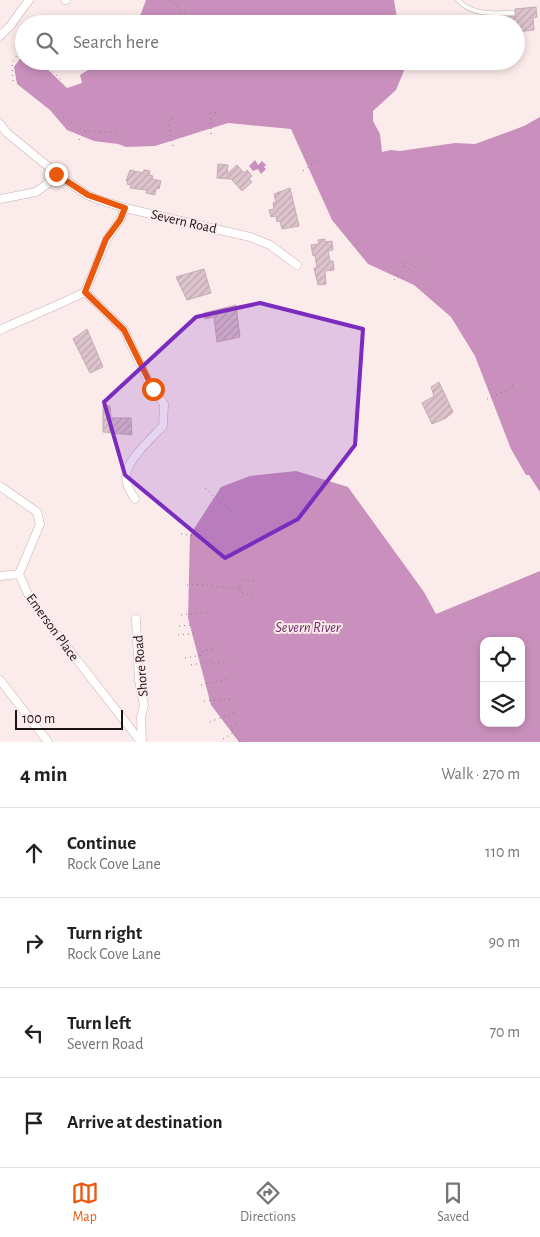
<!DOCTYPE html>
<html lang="en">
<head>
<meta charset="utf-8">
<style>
	body { margin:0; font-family:"Alegreya Sans",sans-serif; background:#f6f6f6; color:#202124 }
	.controls { position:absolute; right:15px; bottom:15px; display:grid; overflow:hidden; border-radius:10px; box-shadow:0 2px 8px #0003 }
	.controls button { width:45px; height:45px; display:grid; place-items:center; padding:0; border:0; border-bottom:1px solid #e0e0e0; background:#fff; color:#202124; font:25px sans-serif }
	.scale { position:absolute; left:15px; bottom:12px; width:108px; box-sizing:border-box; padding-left:5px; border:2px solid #1d1414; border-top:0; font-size:14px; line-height:18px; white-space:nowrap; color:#1d1414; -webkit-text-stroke:4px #fcebeb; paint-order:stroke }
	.stop { position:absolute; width:15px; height:15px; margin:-11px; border:4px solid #ea580c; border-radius:50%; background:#fff }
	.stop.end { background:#ea580c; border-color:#fff; box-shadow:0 1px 5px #0008 }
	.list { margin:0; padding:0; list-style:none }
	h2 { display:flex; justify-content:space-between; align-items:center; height:65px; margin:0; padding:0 20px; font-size:21px }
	h2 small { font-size:16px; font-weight:400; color:#757577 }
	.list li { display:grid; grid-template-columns:32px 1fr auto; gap:15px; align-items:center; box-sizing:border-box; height:90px; padding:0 20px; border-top:1px solid #e0e0e0 }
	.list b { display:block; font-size:19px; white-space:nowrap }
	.list p { margin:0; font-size:16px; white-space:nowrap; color:#757577 }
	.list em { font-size:16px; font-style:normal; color:#757577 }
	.icon { flex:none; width:28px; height:28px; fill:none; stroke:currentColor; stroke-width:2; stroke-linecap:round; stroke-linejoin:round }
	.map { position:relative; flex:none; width:540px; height:742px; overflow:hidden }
	.search { position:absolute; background:#fff; box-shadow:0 2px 8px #0003; left:15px; right:15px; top:15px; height:55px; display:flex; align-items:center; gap:12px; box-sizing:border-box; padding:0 18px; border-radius:28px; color:#757577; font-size:19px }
	.sheet { height:425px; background:#fff }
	nav { display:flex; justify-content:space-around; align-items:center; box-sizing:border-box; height:70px; border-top:1px solid #e0e0e0; background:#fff; font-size:14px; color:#757577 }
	nav a { display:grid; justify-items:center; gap:2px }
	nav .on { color:#ea580c }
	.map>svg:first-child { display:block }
	.water { fill:#c990bd; fill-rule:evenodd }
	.building { fill:url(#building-hatch); stroke:#c5acb5 }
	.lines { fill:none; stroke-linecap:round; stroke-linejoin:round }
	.service-casing { stroke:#c9afb0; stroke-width:5 }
	.minor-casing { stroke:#c9afb0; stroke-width:9 }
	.path { stroke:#887b7b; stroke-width:1; stroke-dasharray:1 4; stroke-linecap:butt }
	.service { stroke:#fff; stroke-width:4 }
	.minor { stroke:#fff; stroke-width:8 }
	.route { stroke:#ea580c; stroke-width:6 }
	.marked { fill:#7b2cbf; fill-opacity:0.2; stroke:#7b2cbf; stroke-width:4; stroke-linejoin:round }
	.labels { text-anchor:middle; stroke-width:4; stroke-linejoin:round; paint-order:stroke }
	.street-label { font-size:14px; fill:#1d1414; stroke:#fcebeb }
	.water-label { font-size:15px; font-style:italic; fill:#712d66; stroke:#fcebeb }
</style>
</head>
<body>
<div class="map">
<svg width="540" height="742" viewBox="0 0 540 742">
	<defs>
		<pattern id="building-hatch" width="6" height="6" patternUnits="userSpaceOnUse" patternTransform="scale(1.25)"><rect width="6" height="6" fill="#ddc3cc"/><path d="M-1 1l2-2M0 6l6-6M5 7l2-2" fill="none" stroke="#bda7ae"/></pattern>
	</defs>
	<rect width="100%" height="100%" fill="#fcebeb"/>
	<!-- water -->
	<g class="water">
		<path d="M146,0H394L398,24H133L140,16Z"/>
		<path d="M24,53V61H39L67,88L82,83L80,75L102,61H404L405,68L396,90L373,111V121L380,134L382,152L391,150L400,151L455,143L475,144L524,126L540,117V492L529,475H526L511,449L475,356L451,317L414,285L368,264L332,220L291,129L228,123L155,146L126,147L118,144L94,141L67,130L50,110L17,84L14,67Z"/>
		<path d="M255,160L258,165L262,161L266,165L264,167L266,169L261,174L258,169L253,171L249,166Z"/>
		<path d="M296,471L348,487L424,592L436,614L540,571V742H239L211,705L188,618L190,535L221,487L250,476ZM484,641H521V723H484Z"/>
	</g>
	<!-- building -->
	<g class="building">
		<path d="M536,7L537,17L533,18L534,30L517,32L516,24H498L497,18L516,16L515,9Z"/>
		<path d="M218,164L228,165L227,174L237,165L244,173L247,170L252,176L249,179L252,182L242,191L231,179L217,178Z"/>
		<path d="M130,170L143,173L144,170L150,171L149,175L153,176L152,179L161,181L159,189L156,188L155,195L146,193L147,190L130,188L131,185L127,184L128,181H126Z"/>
		<path d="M290,188L299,226L282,229L280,221L277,222L276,216L271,217L269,210L274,209L273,203L276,202L274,194Z"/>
		<path d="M325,239V242L332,241L333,250L328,251L330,261H333L334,270L325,271L326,284L318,285L314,268H317L315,255L313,256L311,245L319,244L318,240Z"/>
		<path d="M204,269L211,293L187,300L176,277Z"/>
		<path d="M236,305L240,337L217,342L214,317L205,319L204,313Z"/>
		<path d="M87,329L103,367L90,373L73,339Z"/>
		<path d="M439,382L453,412L446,418L432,424L422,403L434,396L431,387Z"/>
		<path d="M103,405L110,406L111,418H131L132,435L103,432Z"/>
	</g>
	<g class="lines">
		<defs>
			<path id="service" d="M458,0C472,16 494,13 513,13"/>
			<g id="minor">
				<path d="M65,0H66"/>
				<path d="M0,36L10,26L29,0"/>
				<path d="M0,124L7,133L56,173L87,195L100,200L125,208L250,237L270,245L297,265"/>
				<path d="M0,199L36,192L47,184L56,173"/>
				<path d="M85,292L124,330L149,383L164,404L163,426C152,438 126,460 126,477C126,484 131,493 135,499"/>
				<path d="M85,292L107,239L120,220L125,208"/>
				<path d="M0,330C28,317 57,306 85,292"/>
				<path d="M0,486L37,512L40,524L19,574L31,601L141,742"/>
				<path d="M0,576L19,574"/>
				<path d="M136,619L139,681L144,705L141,717L142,742"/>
				<path d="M0,680L48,742"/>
			</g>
		</defs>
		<!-- service casing -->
		<use href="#service" class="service-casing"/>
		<!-- minor casing -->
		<use href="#minor" class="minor-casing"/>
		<!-- path -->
		<g class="path">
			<path d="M169,0L197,24"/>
			<path d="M42,61L63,82"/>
			<path d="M106,61L110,66L117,61"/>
			<path d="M13,81L12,63L24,45"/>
			<path d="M63,117L85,131"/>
			<path d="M211,134V113L219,112"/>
			<path d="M79,140L86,131L117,133"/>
			<path d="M173,146L168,120L173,119"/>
			<path d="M303,171L318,160L321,164"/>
			<path d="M404,266L412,271L421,260"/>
			<path d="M394,280L407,261"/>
			<path d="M487,399L513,387L512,384"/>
			<path d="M205,488L235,515L238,513"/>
			<path d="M181,534L214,538V534"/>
			<path d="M187,585L194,584L240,589V580L258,581"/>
			<path d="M240,589V592L255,596"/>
			<path d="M181,615L210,612"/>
			<path d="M179,626L191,625"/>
			<path d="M178,635L196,633"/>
			<path d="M185,658L202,655L203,651L221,647"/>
			<path d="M191,665L213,661L214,664L225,662"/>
			<path d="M201,685L229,679"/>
			<path d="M204,701L230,699"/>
			<path d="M210,722L235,712"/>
			<path d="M223,739L234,732L230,727L236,724"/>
			<path d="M239,742L243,738"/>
		</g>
		<!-- service -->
		<use href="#service" class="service"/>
		<!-- minor -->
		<use href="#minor" class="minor"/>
	</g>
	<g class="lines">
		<!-- route -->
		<path class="route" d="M56,174L88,195L125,208L120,220L106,239L85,292L124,330L153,389"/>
	</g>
	<!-- marked area -->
	<path class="marked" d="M260,303L363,329L355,445L298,519L225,558L125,475L104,402L196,317Z"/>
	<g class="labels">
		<!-- street labels -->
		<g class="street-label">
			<text transform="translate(184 221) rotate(13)" y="5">Severn Road</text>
			<text transform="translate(53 627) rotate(54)" y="5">Emerson Place</text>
			<text transform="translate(140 666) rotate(-95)" y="5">Shore Road</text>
		</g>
		<!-- water labels -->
		<g class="water-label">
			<text x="308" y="632">Severn River</text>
		</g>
	</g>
</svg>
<div class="controls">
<button><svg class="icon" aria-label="locate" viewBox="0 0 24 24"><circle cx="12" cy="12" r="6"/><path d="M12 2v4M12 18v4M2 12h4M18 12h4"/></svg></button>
<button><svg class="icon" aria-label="layers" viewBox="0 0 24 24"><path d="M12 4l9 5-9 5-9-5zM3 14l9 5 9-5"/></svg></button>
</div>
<div class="scale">100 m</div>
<div class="stop" style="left:153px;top:389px"></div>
<div class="stop end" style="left:56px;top:174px"></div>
<div class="search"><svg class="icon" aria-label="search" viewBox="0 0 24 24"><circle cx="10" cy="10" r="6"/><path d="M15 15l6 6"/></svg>Search here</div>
</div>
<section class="sheet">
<h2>4 min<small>Walk · 270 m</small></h2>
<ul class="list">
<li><svg class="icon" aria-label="ahead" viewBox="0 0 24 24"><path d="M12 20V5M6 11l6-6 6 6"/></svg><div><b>Continue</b><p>Rock Cove Lane</p></div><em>110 m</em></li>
<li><svg class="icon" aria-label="right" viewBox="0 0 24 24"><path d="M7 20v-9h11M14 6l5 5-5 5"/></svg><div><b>Turn right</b><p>Rock Cove Lane</p></div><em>90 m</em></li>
<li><svg class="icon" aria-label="left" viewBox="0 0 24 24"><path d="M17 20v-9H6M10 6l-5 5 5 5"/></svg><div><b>Turn left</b><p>Severn Road</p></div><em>70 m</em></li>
<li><svg class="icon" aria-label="arrive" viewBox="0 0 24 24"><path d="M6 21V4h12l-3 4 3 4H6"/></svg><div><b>Arrive at destination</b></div></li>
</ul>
</section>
<nav>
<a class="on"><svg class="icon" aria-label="map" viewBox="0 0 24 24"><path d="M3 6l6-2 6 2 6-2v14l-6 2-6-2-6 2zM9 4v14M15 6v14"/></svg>Map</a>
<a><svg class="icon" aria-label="directions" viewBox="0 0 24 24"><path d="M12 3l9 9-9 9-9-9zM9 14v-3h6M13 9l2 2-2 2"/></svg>Directions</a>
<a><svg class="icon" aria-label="saved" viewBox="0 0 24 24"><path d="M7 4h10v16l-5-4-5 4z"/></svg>Saved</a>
</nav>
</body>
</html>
